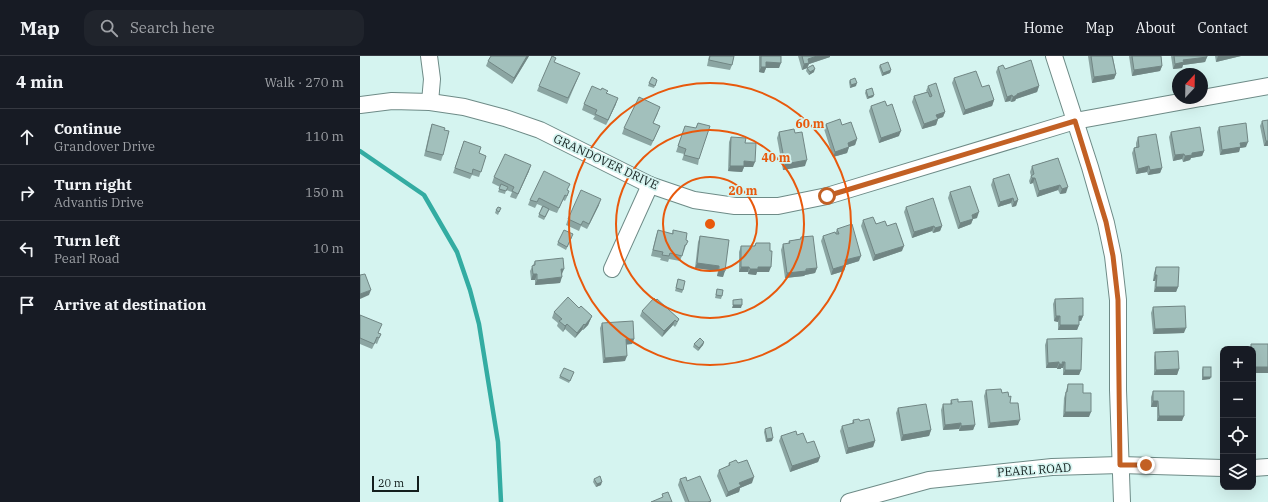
<!DOCTYPE html>
<html lang="en">
<head>
<meta charset="utf-8">
<style>
	body { margin:0; font-family:"IBM Plex Serif",serif; background:#20242c; color:#f1f3f6 }
	.controls { position:absolute; right:12px; bottom:12px; display:grid; overflow:hidden; border-radius:8px; box-shadow:0 4px 16px #0002 }
	.controls button { width:36px; height:36px; display:grid; place-items:center; padding:0; border:0; border-bottom:1px solid #363941; background:#171b24; color:#f1f3f6; font:20px sans-serif }
	.compass { position:absolute; left:812px; top:12px; width:36px; height:36px; border-radius:50%; background:#171b24; box-shadow:0 4px 16px #0002; rotate:22deg }
	.scale { position:absolute; left:12px; bottom:10px; width:47px; box-sizing:border-box; padding-left:4px; border:2px solid #141f1e; border-top:0; font-size:11px; line-height:14px; white-space:nowrap; color:#141f1e; -webkit-text-stroke:3px #d5f4f0; paint-order:stroke }
	.stop { position:absolute; width:12px; height:12px; margin:-9px; border:3px solid #c26024; border-radius:50%; background:#fff }
	.stop.end { background:#c26024; border-color:#fff; box-shadow:0 1px 4px #0008 }
	.list { margin:0; padding:0; list-style:none }
	h2 { display:flex; justify-content:space-between; align-items:center; height:52px; margin:0; padding:0 16px; font-size:17px }
	h2 small { font-size:13px; font-weight:400; color:#9ea1a6 }
	.list li { display:grid; grid-template-columns:26px 1fr auto; gap:12px; align-items:center; box-sizing:border-box; height:56px; padding:0 16px; border-top:1px solid #363941 }
	.list b { display:block; font-size:15px; white-space:nowrap }
	.list p { margin:0; font-size:13px; white-space:nowrap; color:#9ea1a6 }
	.list em { font-size:13px; font-style:normal; color:#9ea1a6 }
	.icon { flex:none; width:22px; height:22px; fill:none; stroke:currentColor; stroke-width:2; stroke-linecap:round; stroke-linejoin:round }
	.map { position:relative; flex:none; width:908px; height:446px; overflow:hidden }
	header { display:flex; align-items:center; gap:24px; box-sizing:border-box; height:56px; padding:0 20px; background:#171b24; border-bottom:1px solid #363941 }
	header strong { font-size:19px }
	nav { display:flex; gap:22px; margin-inline-start:auto; font-size:14px }
	.search { width:280px; height:36px; background:#20242c; display:flex; align-items:center; gap:10px; box-sizing:border-box; padding:0 14px; border-radius:12px; color:#9ea1a6; font-size:15px }
	main { display:flex }
	aside { flex:1; background:#171b24 }
	.map>svg:first-child { display:block }
	.lines { fill:none; stroke-linecap:round; stroke-linejoin:round }
	.stream { stroke:#33aca2; stroke-width:4.5 }
	.street-casing { stroke:#6e8b87; stroke-width:18 }
	.street { stroke:#fff; stroke-width:16 }
	.wall { fill:#8ba5a2 }
	.shaded-wall { fill:#718684 }
	.building { fill:#a2c0bc; stroke:#718684 }
	.route { stroke:#c26024; stroke-width:5 }
	.ring { fill:none; stroke:#e8590c; stroke-width:2 }
	.labels { text-anchor:middle; stroke-width:3.5; stroke-linejoin:round; paint-order:stroke }
	.street-label { font-size:12px; fill:#141f1e; stroke:#d5f4f0 }
	.centre { fill:#e8590c; stroke:#d5f4f0; stroke-width:2 }
	.ring-label { font-size:12px; text-anchor:middle; font-weight:bold; fill:#e8590c; stroke:#d5f4f0; stroke-width:3.5; stroke-linejoin:round; paint-order:stroke }
</style>
</head>
<body>
<header>
<strong>Map</strong>
<div class="search"><svg class="icon" aria-label="search" viewBox="0 0 24 24"><circle cx="10" cy="10" r="6"/><path d="M15 15l6 6"/></svg>Search here</div>
<nav><a>Home</a><a>Map</a><a>About</a><a>Contact</a></nav>
</header>
<main>
<aside>
<h2>4 min<small>Walk · 270 m</small></h2>
<ul class="list">
<li><svg class="icon" aria-label="ahead" viewBox="0 0 24 24"><path d="M12 20V5M6 11l6-6 6 6"/></svg><div><b>Continue</b><p>Grandover Drive</p></div><em>110 m</em></li>
<li><svg class="icon" aria-label="right" viewBox="0 0 24 24"><path d="M7 20v-9h11M14 6l5 5-5 5"/></svg><div><b>Turn right</b><p>Advantis Drive</p></div><em>150 m</em></li>
<li><svg class="icon" aria-label="left" viewBox="0 0 24 24"><path d="M17 20v-9H6M10 6l-5 5 5 5"/></svg><div><b>Turn left</b><p>Pearl Road</p></div><em>10 m</em></li>
<li><svg class="icon" aria-label="arrive" viewBox="0 0 24 24"><path d="M6 21V4h12l-3 4 3 4H6"/></svg><div><b>Arrive at destination</b></div></li>
</ul>
</aside>
<div class="map">
<svg width="908" height="446" viewBox="0 0 908 446">
	<rect width="100%" height="100%" fill="#d5f4f0"/>
	<g class="lines">
		<!-- stream -->
		<path class="stream" d="M0,95L64,139L97,196L110,234L119,268L138,386L141,446"/>
		<defs>
			<g id="street">
				<path d="M69,0L72,23L70,46"/>
				<path d="M694,0L730,111L746,167L753,200L758,244V334L762,446"/>
				<path d="M842,42L908,30"/>
				<path d="M0,49L32,45L70,46L104,51L145,62L180,74L290,129L334,144L375,150H418L467,140L715,65L841,42"/>
				<path d="M252,213L290,129"/>
				<path d="M893,412L908,411"/>
				<path d="M489,446L569,424L692,411L760,409L863,412"/>
			</g>
		</defs>
		<!-- street casing -->
		<use href="#street" class="street-casing"/>
		<!-- street -->
		<use href="#street" class="street"/>
	</g>
	<!-- wall -->
	<g class="wall">
		<path d="M169,0L152,28L126,10L128,5Z"/>
		<path d="M349,0H374L372,9L370,14L347,10Z"/>
		<path d="M399,0H421L419,12H406L404,17L399,16Z"/>
		<path d="M438,0H470V1L449,8L447,12L442,14Z"/>
		<path d="M728,0H753V1L756,18L754,23L732,27Z"/>
		<path d="M769,0H801L802,10L800,15L772,20Z"/>
		<path d="M811,0H847V1L845,6L823,9L822,12L813,13Z"/>
		<path d="M855,0H881L856,6Z"/>
		<path d="M520,9L531,14L530,17L522,20L519,11Z"/>
		<path d="M638,11L645,13L679,30L677,36L656,43L655,45L651,46L650,45L645,46L636,16Z"/>
		<path d="M447,12L454,16L449,19L446,15Z"/>
		<path d="M218,22L207,48L177,35L179,30Z"/>
		<path d="M594,22L634,44L632,50L603,59L592,27Z"/>
		<path d="M297,24L294,32L288,30L289,27Z"/>
		<path d="M490,24L496,30L490,32L489,26Z"/>
		<path d="M568,30L585,56L583,61L578,63L576,69L562,73L552,46L554,40L567,36L566,35Z"/>
		<path d="M506,34L514,39L513,41L507,43L505,37Z"/>
		<path d="M247,37L256,48L246,69L233,63L235,60L222,54L224,48Z"/>
		<path d="M511,50L539,80L519,87L509,55Z"/>
		<path d="M298,57L293,67L300,70L291,90L262,78L264,72Z"/>
		<path d="M902,65L908,90H904L900,70Z"/>
		<path d="M338,67L339,103L338,109L322,104L324,98L316,96L323,75L336,72Z"/>
		<path d="M72,68L84,74L83,99L81,105L64,100L70,74Z"/>
		<path d="M466,68L482,69L497,83L495,89L489,91L487,97L473,101L464,73Z"/>
		<path d="M859,71L886,91L880,92L879,96L860,99L857,76Z"/>
		<path d="M419,76L435,77L445,110L423,114L417,82Z"/>
		<path d="M811,76L844,95L842,100L831,102L830,104L823,106L822,103L813,105L809,81Z"/>
		<path d="M371,81L385,87L393,111H384L382,116L368,115L369,86Z"/>
		<path d="M778,81L802,112L800,117L788,119L787,116L776,118L772,97L774,92L776,91V87Z"/>
		<path d="M104,85L119,97L126,100L119,121L112,119L110,123L93,117Z"/>
		<path d="M698,102L706,137L700,138L698,134L677,141L673,127L670,128L669,125L671,120L670,116L672,110Z"/>
		<path d="M169,115L156,143L150,141L152,136L146,134L145,138L138,136L140,131L132,127L134,121Z"/>
		<path d="M633,123L658,144L656,150L652,151L651,147L638,151L631,129Z"/>
		<path d="M208,135L207,141L205,145L203,144L197,157L189,154L184,164L178,161L182,150L177,148L175,152L168,149L170,144Z"/>
		<path d="M590,136L617,162L613,163L611,168L598,173L588,142Z"/>
		<path d="M239,149L227,173L221,170L219,175L206,169L208,163Z"/>
		<path d="M546,151L582,170L580,175L573,177L572,175L552,182L544,156Z"/>
		<path d="M141,152L138,159L135,157L136,154Z"/>
		<path d="M503,164L527,170L542,195L513,205L501,170Z"/>
		<path d="M477,173L499,205L486,209L484,215L471,219L461,185L463,180L475,178Z"/>
		<path d="M298,174L312,178L313,174L326,184V189L324,195V194L320,205L309,203L308,206L300,204L301,202L291,200L296,180Z"/>
		<path d="M340,180L369,184L363,221L357,220L358,215L335,212L338,186Z"/>
		<path d="M212,181L206,194L197,189L198,186Z"/>
		<path d="M441,181L457,212L455,217L445,219L444,220L425,222L421,194L423,188H428L429,185L440,183Z"/>
		<path d="M396,187L409,216H397L396,219L388,218V216H379V196L381,190H394Z"/>
		<path d="M175,205L202,218L200,227L175,229V224H171L170,215Z"/>
		<path d="M796,211L818,231L816,236H794L795,225H793L794,217Z"/>
		<path d="M318,223L323,234L322,237L315,235Z"/>
		<path d="M357,233L362,240L361,243L355,242Z"/>
		<path d="M695,243L723,260L721,265H719V269L717,274H698V266L694,265L693,248Z"/>
		<path d="M793,251L824,277L793,278L791,257Z"/>
		<path d="M219,252L232,260L228,269L223,274H222L215,282L205,273L203,276L197,270L198,267L192,262L194,256Z"/>
		<path d="M282,255L319,263L317,268L315,271L313,269L302,281L280,260Z"/>
		<path d="M0,259L18,277L21,278L17,288L15,287L12,293L0,288Z"/>
		<path d="M242,267L274,283L272,288H266L265,305L243,307L240,272Z"/>
		<path d="M687,283L721,314L719,319H703V312H701V313H697V312H686L685,289Z"/>
		<path d="M344,286L343,289L338,295L333,291L334,288Z"/>
		<path d="M795,296L819,313L817,319H794V301Z"/>
		<path d="M843,311L850,323L842,324V314Z"/>
		<path d="M214,316L209,327L199,322L200,320Z"/>
		<path d="M708,328L723,337L729,361H703L704,342Z"/>
		<path d="M626,334L642,337L650,347L658,369L628,372L624,340Z"/>
		<path d="M793,335L822,365H797V351H791V341Z"/>
		<path d="M591,344L598,346L615,369L613,374L599,375V373L583,374L581,354L583,348H590Z"/>
		<path d="M538,352L571,374L569,380L541,385L536,357Z"/>
		<path d="M493,364L500,365L515,385L513,391L486,398L480,375L482,370L492,367Z"/>
		<path d="M405,373L412,385L406,386L404,376Z"/>
		<path d="M437,379L447,387L460,401L458,406L430,416L419,385L421,380Z"/>
		<path d="M369,407H378L392,427L380,432L379,436L366,441L357,420L359,414L368,410Z"/>
		<path d="M234,423L241,429L236,431L233,426Z"/>
		<path d="M320,423L327,425L351,445V446H325L318,429Z"/>
	</g>
	<!-- shaded-wall -->
	<g class="shaded-wall">
		<path d="M167,0H169L152,28L154,22Z"/>
		<path d="M457,0H470V1L449,8L447,12L442,14L444,8L448,3Z"/>
		<path d="M858,0H881L856,6Z"/>
		<path d="M847,1L845,6L823,9L822,12L813,13L815,8L823,4Z"/>
		<path d="M406,6L421,7L419,12H406L404,17L399,16L401,11Z"/>
		<path d="M802,10L800,15L772,20L774,14Z"/>
		<path d="M455,13L454,16L449,19L450,16Z"/>
		<path d="M531,14L530,17L522,20L523,17Z"/>
		<path d="M756,18L754,23L732,27L734,21Z"/>
		<path d="M497,27L496,30L490,32L491,29Z"/>
		<path d="M679,30L677,36L656,43L655,45L651,46L653,41L657,38Z"/>
		<path d="M514,39L513,41L507,43L508,41Z"/>
		<path d="M652,39L650,45L645,46L647,41Z"/>
		<path d="M258,42L256,48L246,69L248,64Z"/>
		<path d="M634,44L632,50L603,59L605,54Z"/>
		<path d="M585,56L583,61L574,64L576,59Z"/>
		<path d="M578,63L576,69L562,73L564,68Z"/>
		<path d="M541,75L539,80L519,87L521,82Z"/>
		<path d="M497,83L495,89L486,92L488,87Z"/>
		<path d="M906,85H908V90H904Z"/>
		<path d="M888,86L886,91L880,92L879,96L860,99L862,94L880,87Z"/>
		<path d="M489,91L487,97L473,101L475,96Z"/>
		<path d="M844,95L842,100L831,102L830,104L823,106L825,100L832,97Z"/>
		<path d="M824,98L822,103L813,105L815,99Z"/>
		<path d="M447,104L445,110L423,114L425,108Z"/>
		<path d="M384,105L395,106L393,111H384L382,116L368,115L370,110Z"/>
		<path d="M171,109L169,115L156,143L158,138Z"/>
		<path d="M789,110L787,116L776,118L778,113Z"/>
		<path d="M802,112L800,117L788,119L790,114Z"/>
		<path d="M672,122H675L673,127L670,128Z"/>
		<path d="M700,129L698,134L677,141L679,135Z"/>
		<path d="M708,131L706,137L700,138L702,133Z"/>
		<path d="M653,142L651,147L638,151L640,146Z"/>
		<path d="M241,143L239,149L227,173L229,168Z"/>
		<path d="M658,144L656,150L652,151L654,146Z"/>
		<path d="M619,156L617,162L613,163L611,168L598,173L600,167L612,159Z"/>
		<path d="M574,170L572,175L552,182L554,176Z"/>
		<path d="M582,170L580,175L573,177L575,172Z"/>
		<path d="M544,190L542,195L513,205L515,199Z"/>
		<path d="M501,200L499,205L483,210L485,204Z"/>
		<path d="M337,207L359,210L358,215L335,212Z"/>
		<path d="M486,209L484,215L471,219L473,213Z"/>
		<path d="M381,211H389L388,216H379Z"/>
		<path d="M398,211H411L409,216H397L396,219L388,218L390,213Z"/>
		<path d="M457,212L455,217L445,219L444,220L425,222L427,217Z"/>
		<path d="M201,213H204L202,218L199,219Z"/>
		<path d="M359,214L365,215L363,221L357,220Z"/>
		<path d="M173,218H177L175,224H171Z"/>
		<path d="M795,219H797L795,225H793Z"/>
		<path d="M202,221L200,227L175,229L177,224Z"/>
		<path d="M796,231H818L816,236H794Z"/>
		<path d="M11,234L9,239L0,243V238Z"/>
		<path d="M373,249H382L381,252H372Z"/>
		<path d="M232,260L228,269L223,274L225,269Z"/>
		<path d="M696,260H700L698,266L694,265Z"/>
		<path d="M719,260H723L721,265H717Z"/>
		<path d="M315,264L313,269L302,281L304,275Z"/>
		<path d="M207,268L205,273L203,276L205,270Z"/>
		<path d="M224,268L222,274L215,282L217,277Z"/>
		<path d="M700,269H719L717,274H698Z"/>
		<path d="M826,272L824,277L793,278L795,273Z"/>
		<path d="M266,283H274L272,288L264,289Z"/>
		<path d="M344,286L343,289L338,295L339,292Z"/>
		<path d="M267,300L265,305L243,307L245,302Z"/>
		<path d="M699,306L697,312H686L688,307Z"/>
		<path d="M702,306H705L703,312H701V313H697L699,308Z"/>
		<rect x="893" y="311" width="15" height="6"/>
		<path d="M819,313L817,319H794L796,314Z"/>
		<path d="M705,314H721L719,319H703Z"/>
		<path d="M843,321H851L850,323L842,324Z"/>
		<path d="M793,345H798L797,351H791Z"/>
		<path d="M705,356H731L729,361H703Z"/>
		<path d="M799,360H824L822,365H797Z"/>
		<path d="M660,364L658,369L628,372L630,367Z"/>
		<path d="M601,367L599,373L583,374L585,369Z"/>
		<path d="M615,369L613,374L599,375L601,370Z"/>
		<path d="M571,374L569,380L541,385L543,379Z"/>
		<path d="M413,382L412,385L406,386L407,383Z"/>
		<path d="M515,385L513,391L486,398L488,392Z"/>
		<path d="M460,401L458,406L430,416L432,410Z"/>
		<path d="M394,421L392,427L380,432L379,436L366,441L368,436L379,427Z"/>
		<path d="M242,426L241,429L236,431L237,428Z"/>
	</g>
	<!-- building -->
	<g class="building">
		<path d="M131,0H167L154,22L128,5Z"/>
		<path d="M192,0L196,2L194,6L220,17L208,42L179,30Z"/>
		<path d="M350,0H374L372,9L349,4Z"/>
		<path d="M401,0H421V7L406,6V11H401Z"/>
		<path d="M442,0H457L448,3L449,7L444,8Z"/>
		<path d="M731,0H752L756,18L734,21Z"/>
		<path d="M772,0H801L802,10L774,14Z"/>
		<path d="M814,0H847V1L823,4L824,6L815,8Z"/>
		<path d="M671,4L679,30L657,38V39L653,41L652,39L647,41L638,11L643,9L645,13Z"/>
		<path d="M528,6L531,14L523,17L520,9Z"/>
		<path d="M453,9L455,13L450,16L447,12Z"/>
		<path d="M616,15L622,31L629,29L634,44L605,54L594,22Z"/>
		<path d="M292,21L297,24L295,30L289,27Z"/>
		<path d="M495,22L497,27L491,29L490,24Z"/>
		<path d="M576,27L585,56L576,59L578,63L564,68L554,40L568,36L570,41L572,40L568,30Z"/>
		<path d="M232,30L241,34L242,32L248,35L246,37L258,42L248,64L235,58L237,54L224,48Z"/>
		<path d="M512,32L514,39L508,41L506,34Z"/>
		<path d="M279,41L300,51L293,67L300,70L293,85L264,72Z"/>
		<path d="M525,45L527,50L532,48L541,75L521,82L511,50Z"/>
		<path d="M480,63L482,69L491,66L497,83L488,87L489,91L475,96L466,68Z"/>
		<path d="M908,64V85H906L902,65Z"/>
		<path d="M338,67L350,70L339,103L324,99L326,93L318,90L325,70L336,72Z"/>
		<path d="M886,67L888,86L880,87L881,91L862,94L859,71Z"/>
		<path d="M72,68L85,72L84,74L89,75L83,99L66,95Z"/>
		<path d="M840,71L844,95L832,97V99L825,100L824,98L815,99L811,76Z"/>
		<path d="M434,73L435,77L442,76L447,104L425,108L419,76Z"/>
		<path d="M796,78L802,112L790,114L789,110L778,113L774,92L779,91L778,81Z"/>
		<path d="M371,81L386,82L385,87H396L395,106L384,105V110H370Z"/>
		<path d="M104,85L121,91L119,97L126,100L121,116L113,113L112,118L95,112Z"/>
		<path d="M145,98L171,109L158,138L152,135L154,131L134,121Z"/>
		<path d="M698,102L708,131L702,133L700,129L679,135L675,122H672L671,120L674,118L672,110Z"/>
		<path d="M184,115L210,128L207,134L209,135L207,140L205,139L199,152L179,142L177,146L170,144Z"/>
		<path d="M649,118L658,144L654,146L653,142L640,146L633,123Z"/>
		<path d="M141,128L148,131L146,135L139,133Z"/>
		<path d="M610,130L619,156L612,159L613,163L600,167L590,136Z"/>
		<path d="M221,134L241,143L229,168L223,165L221,169L208,163Z"/>
		<path d="M573,142L582,170L575,172L574,170L554,176L546,151Z"/>
		<path d="M183,150L189,153L185,161L179,158Z"/>
		<path d="M138,151L141,152L139,156L136,154Z"/>
		<path d="M513,161L516,168L525,165L527,170L536,167L544,190L515,199L503,164Z"/>
		<path d="M492,168L501,200L485,204L486,209L473,213L463,180L475,176L476,178H479L477,173Z"/>
		<path d="M204,174L213,178L207,191L198,186Z"/>
		<path d="M298,174L313,178V174L327,177L326,184L328,185L326,189H325L322,200L310,197L309,200L302,199L303,196L293,194Z"/>
		<path d="M340,180L369,184L365,215L359,214V210L337,207Z"/>
		<path d="M453,180L457,212L446,213V215L427,217L423,188L430,187L429,185L441,183V181Z"/>
		<path d="M396,187H410V195H412L411,211H398V213H390L389,211H381V190H395Z"/>
		<path d="M203,202L204,213H201L202,221L177,224V218H173L172,210L175,209V205Z"/>
		<path d="M796,211H819L818,231H796L797,219H795Z"/>
		<path d="M5,218L11,234L0,238V219Z"/>
		<path d="M318,223L325,225L323,234L316,232Z"/>
		<path d="M357,233L363,234L362,240L356,239Z"/>
		<path d="M208,241L219,252L221,250L232,260L230,263L225,269L224,268L217,277L207,268L205,270L199,265L202,263L194,256Z"/>
		<path d="M294,242L296,244L297,243L319,263L317,266L315,264L304,275L282,255Z"/>
		<path d="M723,242V260H719V269H700V260H696L695,243Z"/>
		<path d="M382,243V249H373V244Z"/>
		<path d="M825,250L826,272L795,273L793,251Z"/>
		<path d="M0,259L22,268L18,277L21,278L19,282L17,281L14,288L0,282Z"/>
		<path d="M273,265L274,283H266L267,300L245,302L242,267Z"/>
		<path d="M340,282L344,286L339,292L334,288Z"/>
		<path d="M722,282L721,314H705V306H702L703,308H699V306L688,307L687,283Z"/>
		<path d="M891,288H908V311H893V293H891Z"/>
		<path d="M818,295L819,313L796,314L795,296Z"/>
		<rect x="843" y="311" width="8" height="10"/>
		<path d="M204,312L214,316L210,325L200,320Z"/>
		<path d="M708,328H723V337H731V356H705L706,336H707Z"/>
		<path d="M641,333L642,337L648,336L649,341L651,340L650,347H658L660,364L630,367L626,334Z"/>
		<path d="M793,335H824V360H799L798,345H793Z"/>
		<path d="M598,343V346L612,345L615,369L601,370V367L585,369L583,348H592L591,344Z"/>
		<path d="M566,348L571,374L543,379L538,352Z"/>
		<path d="M499,363L500,365L509,363L515,385L488,392L482,370L494,367L493,364Z"/>
		<path d="M411,371L413,382L407,383L405,373Z"/>
		<path d="M436,375L437,379L443,377L447,387L454,385L460,401L432,410L421,380Z"/>
		<path d="M376,404L378,407L387,404L394,421L379,427L381,430L368,436L359,414L370,409L369,407Z"/>
		<path d="M240,420L242,426L237,428L234,423Z"/>
		<path d="M340,420L351,445L348,446H329L320,423L326,421L327,425Z"/>
		<path d="M308,436L312,446H291L303,441L302,438Z"/>
	</g>
	<g class="lines">
		<!-- route -->
		<path class="route" d="M467,140L715,65L746,166L753,200L758,244L760,409H786"/>
	</g>
	<!-- distance rings -->
	<g class="ring">
		<circle cx="350" cy="168" r="47"/>
		<circle cx="350" cy="168" r="94"/>
		<circle cx="350" cy="168" r="141"/>
	</g>
	<g class="labels">
		<!-- street labels -->
		<g class="street-label">
			<text transform="translate(246 106) rotate(25)" y="4">GRANDOVER DRIVE</text>
			<text transform="translate(674 414) rotate(-4)" y="4">PEARL ROAD</text>
		</g>
	</g>
	<circle cx="350" cy="168" r="6" class="centre"/>
	<g class="ring-label">
		<text x="450" y="72">60 m</text>
		<text x="416" y="106">40 m</text>
		<text x="383" y="139">20 m</text>
	</g>
</svg>
<div class="controls">
<button>+</button>
<button>−</button>
<button><svg class="icon" aria-label="locate" viewBox="0 0 24 24"><circle cx="12" cy="12" r="6"/><path d="M12 2v4M12 18v4M2 12h4M18 12h4"/></svg></button>
<button><svg class="icon" aria-label="layers" viewBox="0 0 24 24"><path d="M12 4l9 5-9 5-9-5zM3 14l9 5 9-5"/></svg></button>
</div>
<svg class="compass" viewBox="-18 -18 36 36"><path d="M0-13l5 13h-10z" fill="#e53935"/><path d="M0 13l5-13h-10z" fill="#9ea1a6"/></svg>
<div class="scale">20 m</div>
<div class="stop" style="left:467px;top:140px"></div>
<div class="stop end" style="left:786px;top:409px"></div>
</div>
</main>
</body>
</html>
